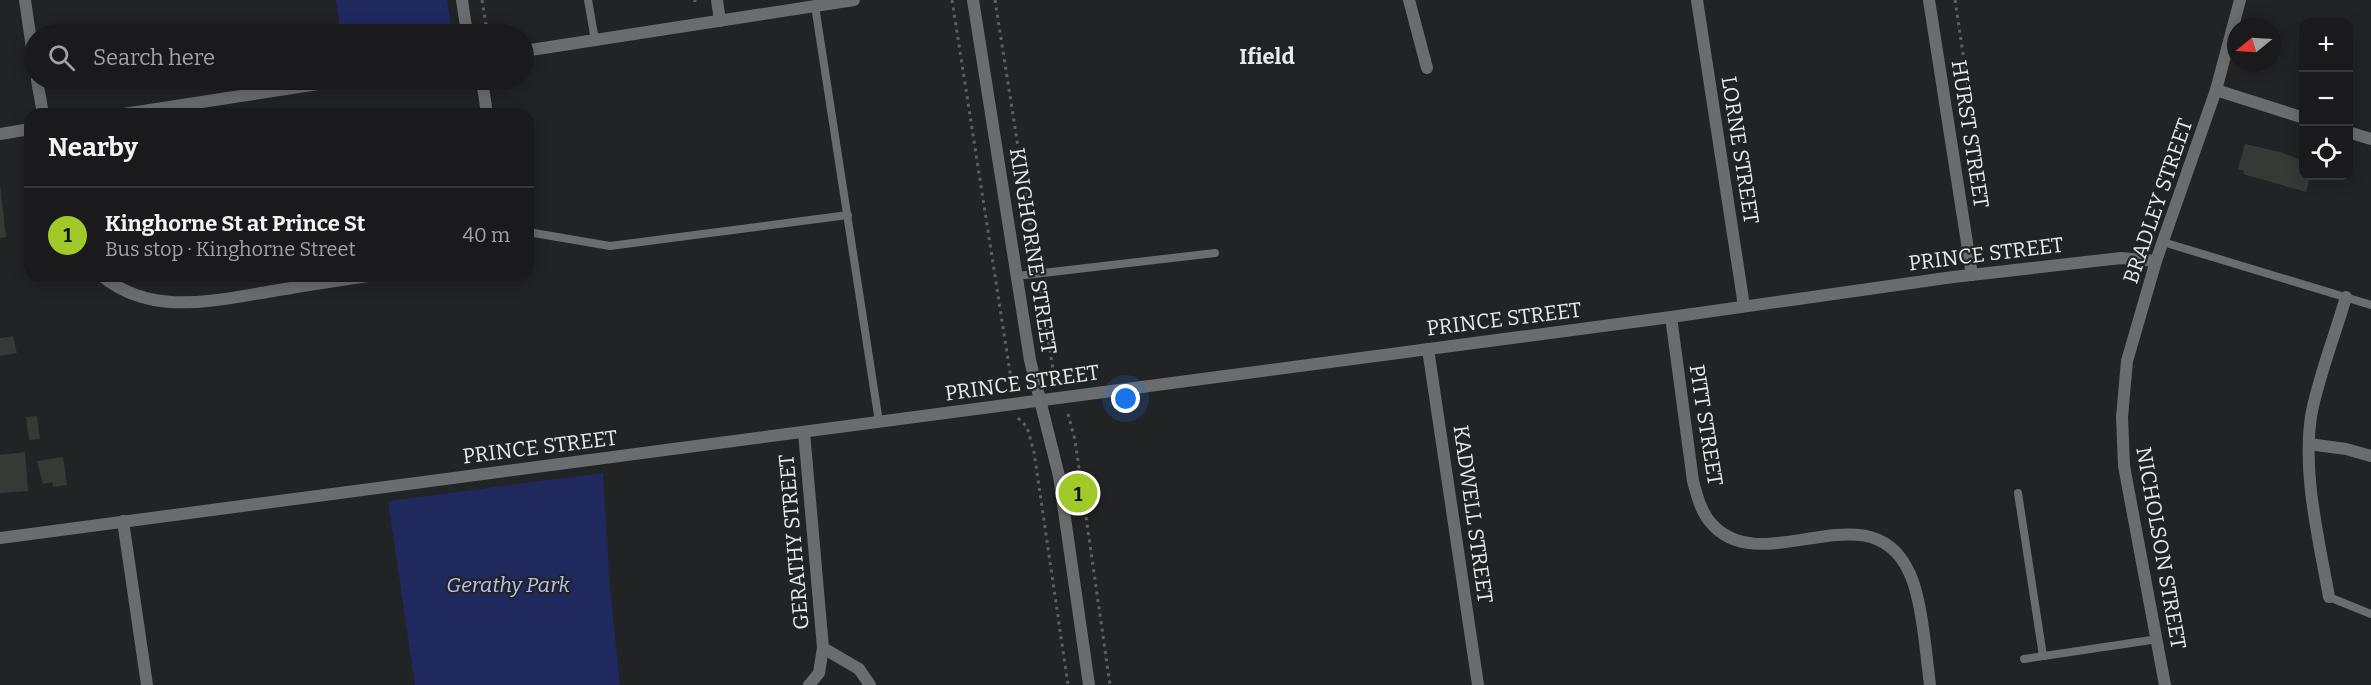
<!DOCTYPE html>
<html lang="en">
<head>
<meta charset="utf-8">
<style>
	body { margin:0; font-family:Bitter,serif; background:#272729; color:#f1f3f6 }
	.controls { position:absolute; right:18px; top:18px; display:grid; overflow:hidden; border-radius:12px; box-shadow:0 3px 15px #0003 }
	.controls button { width:54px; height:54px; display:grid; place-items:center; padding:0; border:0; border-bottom:2px solid #38383b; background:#1a1a1c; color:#f1f3f6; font:30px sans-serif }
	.compass { position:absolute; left:2227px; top:18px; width:54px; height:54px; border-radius:50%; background:#1a1a1c; box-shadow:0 3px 15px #0003; rotate:252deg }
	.you { position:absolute; left:1126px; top:399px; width:21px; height:21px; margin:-15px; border:4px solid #fff; border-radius:50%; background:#1a73e8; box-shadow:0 0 0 9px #1a73e833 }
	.badge { display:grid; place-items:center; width:39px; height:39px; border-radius:50%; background:#a1c92a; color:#111; font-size:20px; font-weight:700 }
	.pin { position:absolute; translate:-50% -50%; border:3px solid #fff; box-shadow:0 2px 6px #0006 }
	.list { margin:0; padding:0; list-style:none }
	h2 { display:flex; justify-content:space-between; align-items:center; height:78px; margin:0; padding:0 24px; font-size:26px }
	h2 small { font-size:20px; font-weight:400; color:#9fa1a3 }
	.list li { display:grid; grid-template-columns:39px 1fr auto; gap:18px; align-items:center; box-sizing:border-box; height:96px; padding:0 24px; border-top:2px solid #38383b }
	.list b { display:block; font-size:22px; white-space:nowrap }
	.list p { margin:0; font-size:20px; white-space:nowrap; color:#9fa1a3 }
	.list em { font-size:20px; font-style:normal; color:#9fa1a3 }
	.icon { flex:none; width:33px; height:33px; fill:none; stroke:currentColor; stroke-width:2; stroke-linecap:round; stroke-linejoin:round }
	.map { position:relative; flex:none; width:2371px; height:685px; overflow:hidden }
	.search { position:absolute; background:#1a1a1c; box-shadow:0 3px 15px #0003; left:24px; top:24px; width:510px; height:66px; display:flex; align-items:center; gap:15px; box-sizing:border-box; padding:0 21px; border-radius:33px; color:#9fa1a3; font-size:22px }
	.panel { position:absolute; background:#1a1a1c; box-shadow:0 3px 15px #0003; left:24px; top:108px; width:510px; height:174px; border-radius:18px }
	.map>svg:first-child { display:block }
	.green { fill:#1f295e }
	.building { fill:#373936 }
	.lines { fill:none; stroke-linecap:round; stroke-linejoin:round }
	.path { stroke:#5e5f61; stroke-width:3; stroke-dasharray:3 4.5; stroke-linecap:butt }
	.lane { stroke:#6b6c6d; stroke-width:8 }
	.street { stroke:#6b6c6d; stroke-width:12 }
	.labels { text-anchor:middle; stroke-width:4.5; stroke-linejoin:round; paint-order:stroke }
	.street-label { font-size:21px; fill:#e8e9eb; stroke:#222325 }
	.park-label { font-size:21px; font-style:italic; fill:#b5c2ee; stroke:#222325 }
	.neighbourhood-label { font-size:22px; font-weight:bold; fill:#e8e9eb; stroke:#222325 }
</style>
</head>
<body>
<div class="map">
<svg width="2371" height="685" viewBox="0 0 2371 685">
	<rect width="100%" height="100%" fill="#222325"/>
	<!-- green -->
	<g class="green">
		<path d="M336,0H447L451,26L450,34H341Z"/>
		<path d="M603,473L610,589L620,685H415L388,501Z"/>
	</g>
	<!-- building -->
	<g class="building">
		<path d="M2245,144L2280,152L2304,161V176H2310L2306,192L2243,174L2244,171L2238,169Z"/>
		<path d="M0,185L6,237L0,238Z"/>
		<path d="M13,336L17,353L0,356V338Z"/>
		<path d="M37,416L40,439L29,440L26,417Z"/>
		<path d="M25,452L28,491L0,493V455Z"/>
		<path d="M63,457L67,485L53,487L52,482L43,484L37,461Z"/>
	</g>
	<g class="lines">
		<!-- path -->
		<g class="path">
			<path d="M482,0L487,31"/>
			<path d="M695,0V2"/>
			<path d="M952,0L1012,385"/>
			<path d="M995,0L1036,262"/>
			<path d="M1955,0L1981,175"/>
			<path d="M1039,283L1055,382"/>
			<path d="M1068,414L1075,440L1110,685"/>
			<path d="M1018,418L1027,427L1034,452L1068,685"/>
		</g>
		<!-- lane -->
		<g class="lane">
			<path d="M588,0L595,40"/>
			<path d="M815,6L879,422"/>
			<path d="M528,232L610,246L848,215"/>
			<path d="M2163,242L2371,305"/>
			<path d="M1017,276L1215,253"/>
			<path d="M2018,493L2043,656"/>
			<path d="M2329,597L2371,614"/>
			<path d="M2024,659L2158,639"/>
		</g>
		<!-- street -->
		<g class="street">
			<path d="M25,0L34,62"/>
			<path d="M462,0L467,34"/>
			<path d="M717,0L720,21"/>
			<path d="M973,0L1030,360L1059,476L1089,685"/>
			<path d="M1409,0L1427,68"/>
			<path d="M1697,0L1744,306"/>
			<path d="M1929,0L1972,275"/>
			<path d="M524,51L854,0"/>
			<path d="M37,80L43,114"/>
			<path d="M482,80L487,114"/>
			<path d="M2216,90L2304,118"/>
			<path d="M124,114L344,80"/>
			<path d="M2348,132L2371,139"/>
			<path d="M0,134L30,129"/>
			<path d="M102,276C151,316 211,301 267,292C301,286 334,281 368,276"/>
			<path d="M1671,317L1693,481C1697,496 1701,512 1711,523C1762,583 1869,486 1909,572C1922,598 1926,655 1930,685"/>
			<path d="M1428,349L1478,685"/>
			<path d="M804,432L823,648L819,673L809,685"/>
			<path d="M2309,444L2346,449L2371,456"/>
			<path d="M123,521L147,685"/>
			<path d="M0,538L1671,317L1953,277L2121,258L2156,261"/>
			<path d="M2329,597C2319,540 2301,469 2312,411C2320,373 2335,335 2346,297"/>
			<path d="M823,648L859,669L870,685"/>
			<path d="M2165,685L2124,466L2122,417L2127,361L2156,261L2216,90L2240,0"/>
		</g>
	</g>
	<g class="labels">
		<!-- street labels -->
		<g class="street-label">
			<text transform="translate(1970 134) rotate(81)" y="7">HURST STREET</text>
			<text transform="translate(1740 150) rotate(81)" y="7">LORNE STREET</text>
			<text transform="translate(2158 201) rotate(-71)" y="7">BRADLEY STREET</text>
			<text transform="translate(1033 251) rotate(81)" y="7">KINGHORNE STREET</text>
			<text transform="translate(1986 254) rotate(-7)" y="7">PRINCE STREET</text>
			<text transform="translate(1504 319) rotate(-7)" y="7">PRINCE STREET</text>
			<text transform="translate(1022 383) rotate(-8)" y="7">PRINCE STREET</text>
			<text transform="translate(1706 425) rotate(81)" y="7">PITT STREET</text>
			<text transform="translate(540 447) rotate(-7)" y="7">PRINCE STREET</text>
			<text transform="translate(1473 514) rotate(82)" y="7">KADWELL STREET</text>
			<text transform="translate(794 542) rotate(-95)" y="7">GERATHY STREET</text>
			<text transform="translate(2161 548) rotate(80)" y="7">NICHOLSON STREET</text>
		</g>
		<!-- park labels -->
		<g class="park-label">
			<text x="508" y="592">Gerathy Park</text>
		</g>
		<!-- neighbourhood labels -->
		<g class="neighbourhood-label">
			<text x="1267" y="64">Ifield</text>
		</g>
	</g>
</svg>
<div class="controls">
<button>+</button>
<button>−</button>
<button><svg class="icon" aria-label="locate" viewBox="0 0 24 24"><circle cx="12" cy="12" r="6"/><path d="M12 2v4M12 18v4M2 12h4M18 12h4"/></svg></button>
</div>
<svg class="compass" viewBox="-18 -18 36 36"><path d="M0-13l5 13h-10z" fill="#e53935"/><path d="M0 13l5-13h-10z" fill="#9fa1a3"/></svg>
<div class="you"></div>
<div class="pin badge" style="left:1078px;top:493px">1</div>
<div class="search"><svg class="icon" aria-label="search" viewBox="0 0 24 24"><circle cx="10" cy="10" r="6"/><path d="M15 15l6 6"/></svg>Search here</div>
<section class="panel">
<h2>Nearby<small></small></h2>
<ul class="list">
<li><span class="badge">1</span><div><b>Kinghorne St at Prince St</b><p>Bus stop · Kinghorne Street</p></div><em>40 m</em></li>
</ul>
</section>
</div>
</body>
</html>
